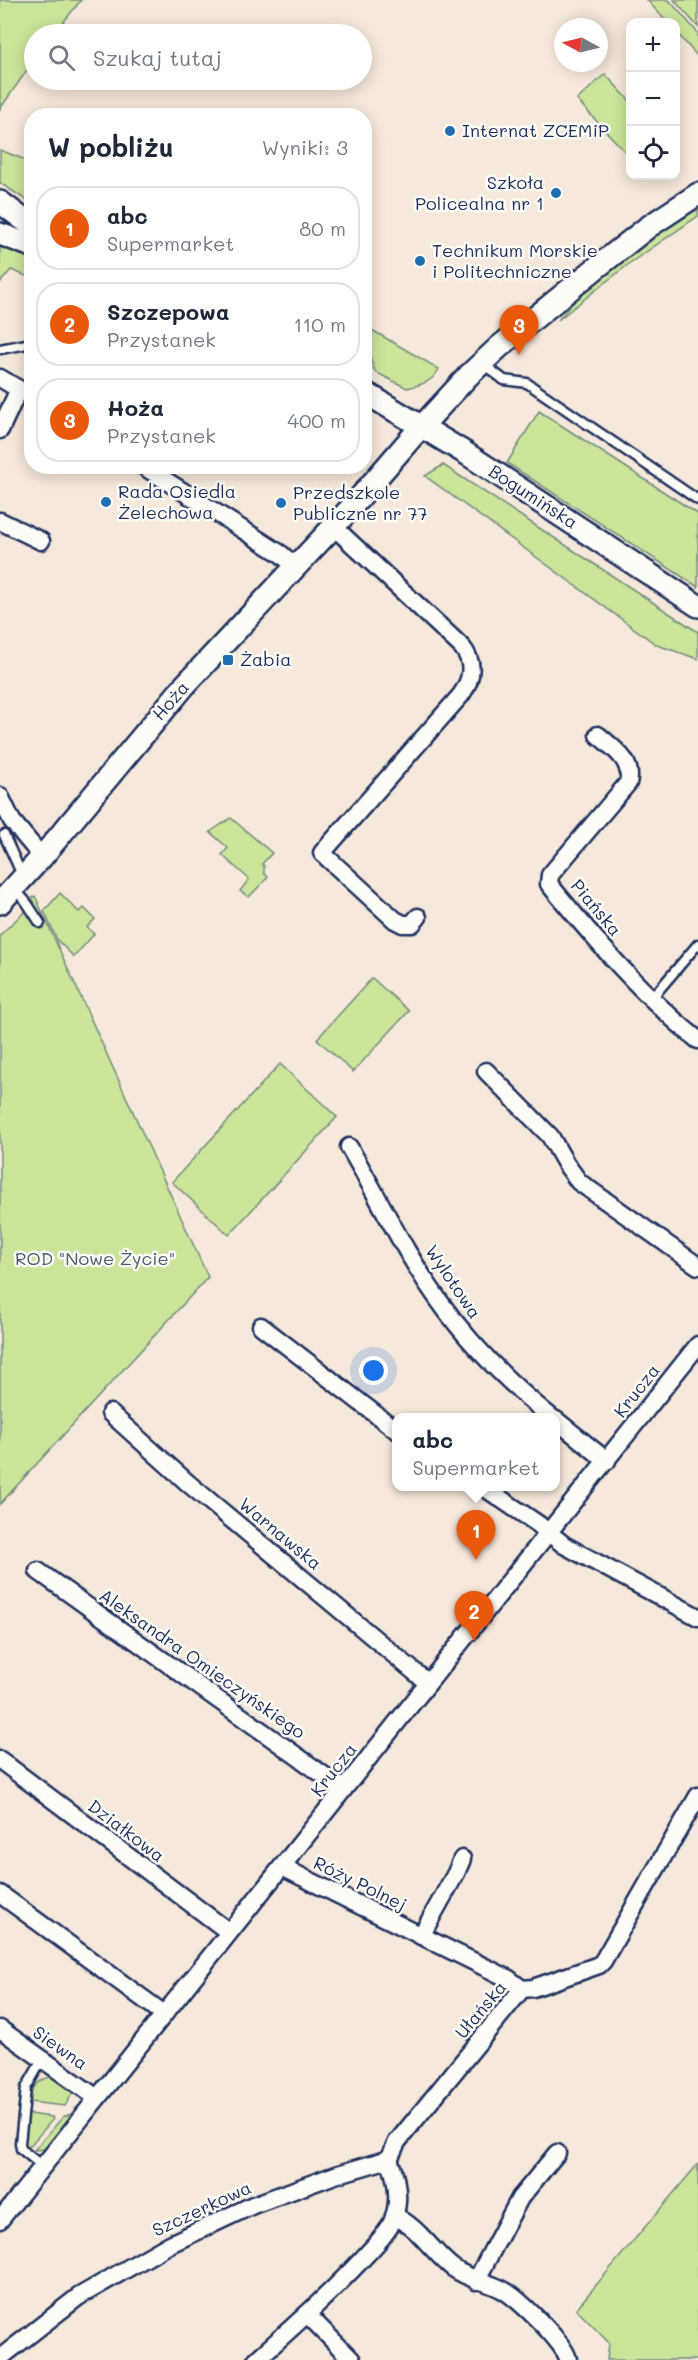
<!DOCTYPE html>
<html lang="pl">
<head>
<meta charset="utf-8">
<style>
	body { margin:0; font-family:Mali,sans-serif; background:#f6f6f7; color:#1f2937 }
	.controls { position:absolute; right:18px; top:18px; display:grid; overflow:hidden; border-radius:12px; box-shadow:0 3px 15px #0003 }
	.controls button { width:54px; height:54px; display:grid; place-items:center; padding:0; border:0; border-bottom:2px solid #e0e1e3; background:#fff; color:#1f2937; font:30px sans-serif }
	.compass { position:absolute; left:554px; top:18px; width:54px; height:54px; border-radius:50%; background:#fff; box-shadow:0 3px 15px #0003; rotate:277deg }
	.you { position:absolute; left:374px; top:1371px; width:21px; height:21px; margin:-15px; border:4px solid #fff; border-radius:50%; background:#1a73e8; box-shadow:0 0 0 9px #1a73e833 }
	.badge { display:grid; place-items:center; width:39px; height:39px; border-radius:50%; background:#ea580c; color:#fff; font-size:20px; font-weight:700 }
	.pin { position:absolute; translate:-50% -50px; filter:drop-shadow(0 2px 3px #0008) }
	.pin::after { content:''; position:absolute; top:32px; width:21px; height:18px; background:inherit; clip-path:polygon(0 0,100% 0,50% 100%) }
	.popup { position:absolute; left:392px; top:1413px; width:168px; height:78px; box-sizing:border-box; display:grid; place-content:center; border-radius:12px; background:#fff; filter:drop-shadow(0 2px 4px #0005); font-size:20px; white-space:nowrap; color:#747a83 }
	.popup b { font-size:22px; color:#1f2937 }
	.popup::after { content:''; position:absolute; left:50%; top:100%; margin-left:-12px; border:12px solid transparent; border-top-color:#fff }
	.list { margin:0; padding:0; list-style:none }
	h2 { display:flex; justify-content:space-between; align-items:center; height:78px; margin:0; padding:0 24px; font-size:26px }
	h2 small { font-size:20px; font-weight:400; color:#747a83 }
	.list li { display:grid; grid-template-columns:39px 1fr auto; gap:18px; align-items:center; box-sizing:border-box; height:84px; margin:0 12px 12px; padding:0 12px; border:2px solid #e0e1e3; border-radius:24px }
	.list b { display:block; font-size:22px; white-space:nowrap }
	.list p { margin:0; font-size:20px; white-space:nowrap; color:#747a83 }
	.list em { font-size:20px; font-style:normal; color:#747a83 }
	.icon { flex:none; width:33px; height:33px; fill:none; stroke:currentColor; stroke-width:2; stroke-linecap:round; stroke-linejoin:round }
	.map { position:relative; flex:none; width:698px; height:2360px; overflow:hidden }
	.search { position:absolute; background:#fff; box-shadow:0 3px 15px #0003; left:24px; top:24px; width:348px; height:66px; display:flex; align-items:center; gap:15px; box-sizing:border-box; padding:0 21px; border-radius:33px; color:#747a83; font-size:22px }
	.panel { position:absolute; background:#fff; box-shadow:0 3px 15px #0003; left:24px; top:108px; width:348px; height:366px; border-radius:24px }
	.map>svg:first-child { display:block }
	.green { fill:#cae49a; stroke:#728a7c; stroke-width:1.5 }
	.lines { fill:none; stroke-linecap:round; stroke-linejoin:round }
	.service-casing { stroke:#1b2f5e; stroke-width:13 }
	.minor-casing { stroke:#1b2f5e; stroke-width:21 }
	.tertiary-casing { stroke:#1b2f5e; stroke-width:26 }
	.service { stroke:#fdfcf7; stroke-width:8 }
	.minor { stroke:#fdfcf7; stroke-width:16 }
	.tertiary { stroke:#fdfcf7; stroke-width:21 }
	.poi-dot { fill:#1f6fb2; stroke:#fdfcf7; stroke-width:2 }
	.labels { text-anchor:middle; stroke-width:5; stroke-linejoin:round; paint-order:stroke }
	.poi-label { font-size:18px; fill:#1b2f5e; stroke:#fdfcf7; text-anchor:start }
	.street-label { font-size:18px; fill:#1b2f5e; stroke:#fdfcf7 }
	.park-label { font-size:18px; fill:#475c6d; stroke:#fdfcf7 }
</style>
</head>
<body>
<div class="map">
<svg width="698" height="2360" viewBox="0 0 698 2360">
	<rect width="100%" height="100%" fill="#f6e8da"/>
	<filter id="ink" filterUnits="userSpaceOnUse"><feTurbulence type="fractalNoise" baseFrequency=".0167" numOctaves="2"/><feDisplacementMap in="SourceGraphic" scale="12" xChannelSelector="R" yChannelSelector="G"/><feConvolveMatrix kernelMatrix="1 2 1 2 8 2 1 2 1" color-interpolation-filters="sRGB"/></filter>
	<g filter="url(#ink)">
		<!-- green -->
		<g class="green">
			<path d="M0,0H81L54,34H34V60L0,109Z"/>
			<path d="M647,0H669L698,33V57L676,32V22H667Z"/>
			<path d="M674,0H698V27Z"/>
			<path d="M605,74L630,101V157L577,100Z"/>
			<path d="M0,150L31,162V203L0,183Z"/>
			<path d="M698,204V216L630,263L558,320L588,285Z"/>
			<path d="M0,245L31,257V278L11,270L0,283Z"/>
			<path d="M365,326L439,369C432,383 420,385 407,388L375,372L365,342Z"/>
			<path d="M539,411L698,514V587L507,463Z"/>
			<path d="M443,465L698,632V659L657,645L425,476Z"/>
			<path d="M231,818L272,853L262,864L264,866V873L268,877L249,897L240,891L249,879L222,855L228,848L210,832Z"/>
			<path d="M60,893L79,912L84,908L95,919L87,927L94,934L74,957L57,940L44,911Z"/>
			<path d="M35,896L208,1277L0,1504V935L25,911L27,903Z"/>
			<path d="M372,978L409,1011L353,1072L317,1039Z"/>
			<path d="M280,1064L337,1117L229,1235L172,1182Z"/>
			<path d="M50,2077H55L73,2092L65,2106L29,2102C32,2087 36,2081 50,2077Z"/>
			<path d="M77,2107L75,2114L47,2149L34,2150L63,2117L71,2114Z"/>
			<path d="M28,2114L52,2117L53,2119L28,2148L24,2142Z"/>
			<path d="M698,2164V2360H607L609,2343L576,2309Z"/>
		</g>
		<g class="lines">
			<defs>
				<g id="service">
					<path d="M0,349L32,343"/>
					<path d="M482,363L504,380L527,383L698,500"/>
					<path d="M4,835L22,875"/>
					<path d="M15,889L27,903L40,923"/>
					<path d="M652,998L698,944"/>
					<path d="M42,2060L26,2088L20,2143L21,2149L42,2166"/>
				</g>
				<g id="minor">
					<path d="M0,378L32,397"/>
					<path d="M0,430L19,389"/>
					<path d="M143,466L281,554L296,567"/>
					<path d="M0,521L41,541"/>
					<path d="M334,527L462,647C475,663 472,679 461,695L322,853L395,920L403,924H412L418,917"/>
					<path d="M598,735C613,748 634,761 628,783L550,875L549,884C595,940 642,995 698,1040"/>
					<path d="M0,796L12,821L42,857"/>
					<path d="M486,1071L550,1136L566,1164L579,1182L698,1266"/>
					<path d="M349,1147C379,1198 405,1254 440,1302C471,1346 510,1384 552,1418"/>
					<path d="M261,1326L396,1430"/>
					<path d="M110,1413L189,1484L428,1683"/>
					<path d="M556,1420L607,1461"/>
					<path d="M482,1486L538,1524L564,1545L698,1617"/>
					<path d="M38,1571L343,1789"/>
					<path d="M0,1760L229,1932"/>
					<path d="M282,1867L509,1979L522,1989"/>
					<path d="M0,1894L164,2014"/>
					<path d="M421,1936L456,1873L462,1859"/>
					<path d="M0,2029L97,2098"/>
					<path d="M389,2159L397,2142L522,1989L533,1988L599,1965L603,1961L698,1796"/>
					<path d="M394,2216C418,2226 433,2253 453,2268C469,2280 487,2281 503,2290C517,2297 568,2346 568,2360"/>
					<path d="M0,2220L698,1345"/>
					<path d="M476,2281L520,2198L557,2153"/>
					<path d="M307,2314L352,2360"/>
					<path d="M0,2358L78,2297L170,2244L253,2205L335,2175L389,2159C397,2179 401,2202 392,2222C387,2234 375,2245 366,2255C332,2292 294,2326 256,2360"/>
				</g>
				<g id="tertiary">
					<path d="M0,202L32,226"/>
					<path d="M0,234L32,246"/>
					<path d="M364,392L467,454L698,606"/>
					<path d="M0,903L42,857L185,685L349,510L412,437L469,375L499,347L596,268L648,227L698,194"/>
				</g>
			</defs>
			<!-- service casing -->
			<use href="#service" class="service-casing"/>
			<!-- minor casing -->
			<use href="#minor" class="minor-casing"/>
			<!-- tertiary casing -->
			<use href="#tertiary" class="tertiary-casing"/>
			<!-- service -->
			<use href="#service" class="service"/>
			<!-- minor -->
			<use href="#minor" class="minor"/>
			<!-- tertiary -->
			<use href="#tertiary" class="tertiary"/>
		</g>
	</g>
	<!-- markers -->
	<g class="poi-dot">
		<circle cx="450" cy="131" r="6"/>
		<circle cx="556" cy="193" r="6"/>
		<circle cx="420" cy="261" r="6"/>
		<circle cx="106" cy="502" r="6"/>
		<circle cx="281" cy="503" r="6"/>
		<rect x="222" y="654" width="12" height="12" rx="3"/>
	</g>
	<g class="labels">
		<!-- poi labels -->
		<g class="poi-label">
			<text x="462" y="137">Internat ZCEMiP</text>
			<text x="544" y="189" text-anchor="end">Szkoła<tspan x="544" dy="21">Policealna nr 1</tspan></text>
			<text x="432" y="257">Technikum Morskie<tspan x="432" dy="21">i Politechniczne</tspan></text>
			<text x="118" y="498">Rada Osiedla<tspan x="118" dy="21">Żelechowa</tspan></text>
			<text x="293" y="499">Przedszkole<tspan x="293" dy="21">Publiczne nr 77</tspan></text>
			<text x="240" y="666">Żabia</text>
		</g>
		<!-- street labels -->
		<g class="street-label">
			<text transform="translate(533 497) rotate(33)" y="6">Bogumińska</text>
			<text transform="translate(171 701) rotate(-49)" y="6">Hoża</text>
			<text transform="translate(596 908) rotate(50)" y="6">Piańska</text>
			<text transform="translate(453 1282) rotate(56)" y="6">Wylotowa</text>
			<text transform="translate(637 1391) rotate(-52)" y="6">Krucza</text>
			<text transform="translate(280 1534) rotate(40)" y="6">Warnawska</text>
			<text transform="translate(202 1664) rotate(35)" y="6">Aleksandra Omieczyńskiego</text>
			<text transform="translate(334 1770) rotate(-52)" y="6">Krucza</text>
			<text transform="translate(126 1831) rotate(37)" y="6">Działkowa</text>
			<text transform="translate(360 1884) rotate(26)" y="6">Róży Polnej</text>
			<text transform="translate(481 2010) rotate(-50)" y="6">Ułańska</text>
			<text transform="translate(60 2048) rotate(35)" y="6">Siewna</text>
			<text transform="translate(202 2209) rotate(-25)" y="6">Szczerkowa</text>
		</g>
		<!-- park labels -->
		<g class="park-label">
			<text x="95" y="1265">ROD "Nowe Życie"</text>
		</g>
	</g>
</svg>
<div class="controls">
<button>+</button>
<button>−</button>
<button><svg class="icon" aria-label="locate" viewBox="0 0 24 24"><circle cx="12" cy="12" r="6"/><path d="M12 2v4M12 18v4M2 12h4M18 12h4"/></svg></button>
</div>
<svg class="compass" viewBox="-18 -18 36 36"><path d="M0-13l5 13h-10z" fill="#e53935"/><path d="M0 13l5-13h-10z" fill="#747a83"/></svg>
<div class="you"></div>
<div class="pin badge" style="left:476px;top:1560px">1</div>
<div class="popup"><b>abc</b>Supermarket</div>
<div class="pin badge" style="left:474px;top:1641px">2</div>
<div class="pin badge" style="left:519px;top:355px">3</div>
<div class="search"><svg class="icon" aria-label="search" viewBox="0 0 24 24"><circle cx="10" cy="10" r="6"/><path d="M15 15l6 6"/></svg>Szukaj tutaj</div>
<section class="panel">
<h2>W pobliżu<small>Wyniki: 3</small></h2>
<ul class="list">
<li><span class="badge">1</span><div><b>abc</b><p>Supermarket</p></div><em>80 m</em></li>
<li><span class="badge">2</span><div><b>Szczepowa</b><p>Przystanek</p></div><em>110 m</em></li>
<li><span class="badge">3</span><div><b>Hoża</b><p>Przystanek</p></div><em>400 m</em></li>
</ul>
</section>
</div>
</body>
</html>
